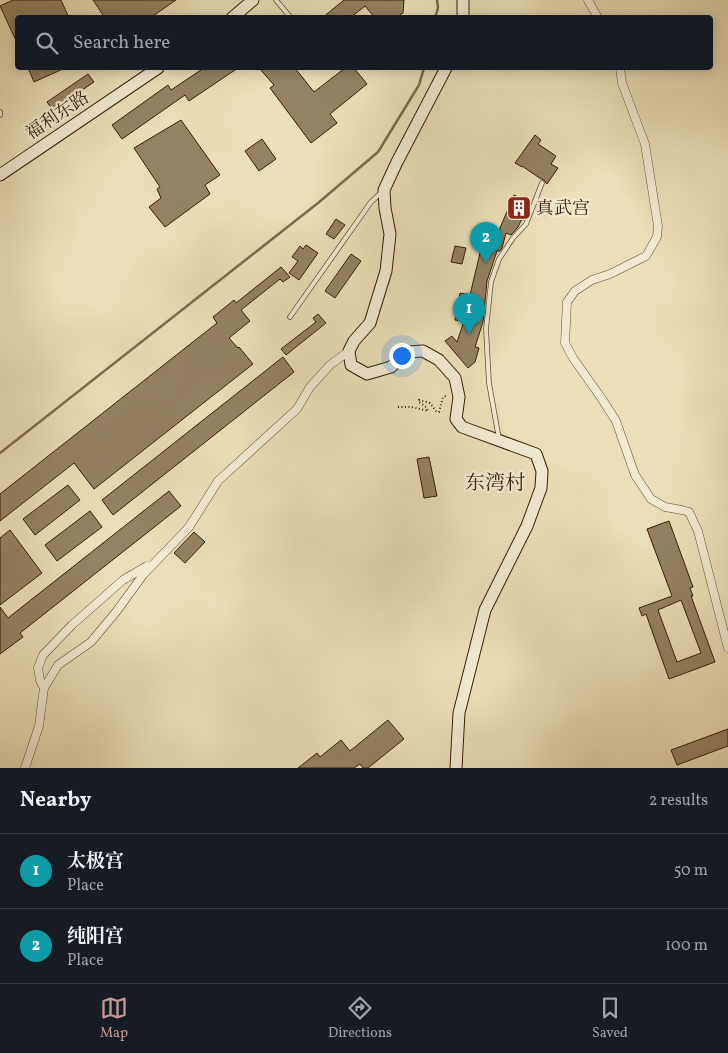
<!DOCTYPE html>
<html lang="en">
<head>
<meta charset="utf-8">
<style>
	body { margin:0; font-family:Vollkorn,"Noto Serif SC",serif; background:#242831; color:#f1f3f6 }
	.you { position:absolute; left:401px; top:355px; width:18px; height:18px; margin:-12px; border:4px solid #fff; border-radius:50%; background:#1a73e8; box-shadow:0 0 0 8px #1a73e833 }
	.badge { display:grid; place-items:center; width:32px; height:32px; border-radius:50%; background:#c59692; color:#fff; font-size:16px; font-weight:700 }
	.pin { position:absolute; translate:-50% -41px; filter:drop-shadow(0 1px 2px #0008) }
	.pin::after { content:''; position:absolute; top:26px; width:18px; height:15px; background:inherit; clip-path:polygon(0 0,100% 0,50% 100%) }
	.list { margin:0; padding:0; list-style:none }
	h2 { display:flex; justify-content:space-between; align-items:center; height:65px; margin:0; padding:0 20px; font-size:21px }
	h2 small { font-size:16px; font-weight:400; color:#9ea1a6 }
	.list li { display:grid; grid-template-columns:32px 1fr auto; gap:15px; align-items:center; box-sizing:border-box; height:75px; padding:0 20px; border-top:1px solid #363941 }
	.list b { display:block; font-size:19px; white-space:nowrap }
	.list p { margin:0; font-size:16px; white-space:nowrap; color:#9ea1a6 }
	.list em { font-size:16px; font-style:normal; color:#9ea1a6 }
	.icon { flex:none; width:28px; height:28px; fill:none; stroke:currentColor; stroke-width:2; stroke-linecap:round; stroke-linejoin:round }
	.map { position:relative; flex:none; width:728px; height:768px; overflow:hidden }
	.search { position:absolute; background:#171b24; box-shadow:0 2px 12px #0003; left:15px; right:15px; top:15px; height:55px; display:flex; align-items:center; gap:12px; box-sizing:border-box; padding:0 18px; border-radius:5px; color:#9ea1a6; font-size:19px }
	.sheet { height:215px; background:#171b24 }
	nav { display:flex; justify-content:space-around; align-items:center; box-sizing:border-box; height:70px; border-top:1px solid #363941; background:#171b24; font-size:14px; color:#9ea1a6 }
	nav a { display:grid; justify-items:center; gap:2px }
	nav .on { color:#c59692 }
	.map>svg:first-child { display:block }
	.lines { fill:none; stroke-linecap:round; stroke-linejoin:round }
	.stream { stroke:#7d6a4c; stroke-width:2.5 }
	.building { fill:#948263; stroke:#361e06; fill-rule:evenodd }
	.service-casing { stroke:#634e32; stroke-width:5.5 }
	.minor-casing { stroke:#634e32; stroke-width:9 }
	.secondary-casing { stroke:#361e06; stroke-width:13 }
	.path { stroke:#361e06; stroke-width:2; stroke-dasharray:1 2.5; stroke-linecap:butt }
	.service { stroke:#f1ead1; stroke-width:4 }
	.minor { stroke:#f1ead1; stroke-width:8 }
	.secondary { stroke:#f1ead1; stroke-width:11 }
	.labels { text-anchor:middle; stroke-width:4.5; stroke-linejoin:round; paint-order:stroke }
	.street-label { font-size:18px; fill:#361e06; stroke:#f1ead1 }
	.poi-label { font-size:18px; fill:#361e06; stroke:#f1ead1; text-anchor:start }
	.quarter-label { font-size:20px; fill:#361e06; stroke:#f1ead1 }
</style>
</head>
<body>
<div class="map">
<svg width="728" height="768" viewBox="0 0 728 768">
	<rect width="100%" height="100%" fill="#eadfb8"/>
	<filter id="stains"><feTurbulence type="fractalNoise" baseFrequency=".004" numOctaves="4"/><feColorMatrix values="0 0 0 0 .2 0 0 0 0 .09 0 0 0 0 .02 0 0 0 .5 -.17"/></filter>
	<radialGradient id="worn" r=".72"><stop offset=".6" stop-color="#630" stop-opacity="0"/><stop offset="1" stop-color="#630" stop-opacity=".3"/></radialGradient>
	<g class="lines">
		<!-- stream -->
		<g class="stream">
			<path d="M435,18L438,8L437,0"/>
			<path d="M0,453L318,203L378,152L419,85L424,68"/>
		</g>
	</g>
	<!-- building -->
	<g class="building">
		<path d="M13,0H61L69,18H18V45L0,6Z"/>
		<path d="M93,0H176L150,18H105Z"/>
		<path d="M344,0H404L403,13L396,18H375L365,6L350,18H322Z"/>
		<path d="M28,68H65L34,82Z"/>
		<path d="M204,68H238L189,101L185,95L122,139L112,125L168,85L171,90Z"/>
		<path d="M259,68H295L314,92L345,68H354L367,84L330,114L337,123L311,143L270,88L274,85Z"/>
		<path d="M88,74L94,82L53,110L47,102Z"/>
		<path d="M181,120L220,175L205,185L210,194L165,227L149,207L161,198L157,189L160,187L134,148Z"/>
		<path d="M535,135L541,140L538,144L556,156L551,164L558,168L547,184L544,180L541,179L522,166V167L515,163Z"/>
		<path d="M262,139L276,159L259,171L245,151Z"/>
		<path d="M514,195L530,203L524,220L522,219L518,227L511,235L506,233L502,248L500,251H497L487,281L483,322L475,347L479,348L475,362L468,368L445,341L452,336L457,342L464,321L455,320L460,293L470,295L481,249L490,251L494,234L497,235Z"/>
		<path d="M336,219L345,225L334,239L326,234Z"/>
		<path d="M306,245L318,253L299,280L289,273L298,261L292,257L300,246L303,249Z"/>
		<path d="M455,246L466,248L462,264L451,262Z"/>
		<path d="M351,254L361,261L335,298L325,291Z"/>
		<path d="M281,267L290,277L283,282L280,279L241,310L250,321L229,338L238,348L239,347L253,364L94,489L74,463L0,521V494L217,323L213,317L234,300L236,303Z"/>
		<path d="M318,314L326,323L286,355L281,349L316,322L313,318Z"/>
		<path d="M283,357L294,372L113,515L102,500Z"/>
		<path d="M429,457L437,496L424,498L417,459Z"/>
		<path d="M68,485L80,500L35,535L23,519Z"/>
		<path d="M169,491L181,506L20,633L23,637L0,654V607L8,618Z"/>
		<path d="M90,511L102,527L57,561L45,545Z"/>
		<path d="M669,521L693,587L690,588L693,596H691L715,662L669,679L646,614L642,616L639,608L672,596L647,529ZM681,600L701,653L677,662L658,610Z"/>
		<path d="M10,530L42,573L0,605V538Z"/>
		<path d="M194,532L205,542L185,563L174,553Z"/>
		<path d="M388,720L404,739L368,768H363L360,764L354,768H298L317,753L320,757L341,740L350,751Z"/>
		<path d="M728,729V746L677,765L671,750Z"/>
	</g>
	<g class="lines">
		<defs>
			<g id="service">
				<path d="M276,0L291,18"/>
				<path d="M0,112V115"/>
				<path d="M290,317L371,202L382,192"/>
				<path d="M499,439L489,383L486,329L491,282L499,259L513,238L526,224L542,183"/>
			</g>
			<g id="minor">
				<path d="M588,0L598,18"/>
				<path d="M620,68L622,83L645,144L658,226L657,237L646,256L610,274L592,280L575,291L567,302L565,343L573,358L602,399L616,421L635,475L651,499L665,507L682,510L689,512L698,531L728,648"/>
				<path d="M44,688L40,680L38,668L43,655L72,625L123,580L147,566"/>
				<path d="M25,768L39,726L44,688L58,665L91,642L116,612L143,575L189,527L218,481L297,409L310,387L330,365L349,351"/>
			</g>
			<g id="secondary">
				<path d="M232,18L253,0"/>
				<path d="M463,18V0"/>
				<path d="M446,68L397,162L384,190L385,208L390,234L386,271L370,323L354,341L349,351L351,365L367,374L391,367L407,352L423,351L439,360L455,378L459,397L456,419L462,427L536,454L542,471L541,488L527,526L485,610L459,713L456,768"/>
				<path d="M0,175L158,68"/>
			</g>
		</defs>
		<!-- service casing -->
		<use href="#service" class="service-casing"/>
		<!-- minor casing -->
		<use href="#minor" class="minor-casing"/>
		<!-- secondary casing -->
		<use href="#secondary" class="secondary-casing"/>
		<!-- path -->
		<path class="path" d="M398,407H412L428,411L426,407L419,402V400L430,403L436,411L439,412L443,397L448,395"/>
		<!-- service -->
		<use href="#service" class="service"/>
		<!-- minor -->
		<use href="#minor" class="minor"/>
		<!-- secondary -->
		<use href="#secondary" class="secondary"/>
	</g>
	<!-- icons -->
	<defs>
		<symbol id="building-square" viewBox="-11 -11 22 22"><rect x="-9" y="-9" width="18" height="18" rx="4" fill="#8f2418" stroke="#f1ead1"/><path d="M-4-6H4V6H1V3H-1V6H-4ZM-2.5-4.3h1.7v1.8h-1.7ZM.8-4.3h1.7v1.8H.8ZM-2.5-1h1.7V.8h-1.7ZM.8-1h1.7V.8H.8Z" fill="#fff"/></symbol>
	</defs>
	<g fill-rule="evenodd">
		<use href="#building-square" x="505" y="194" width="28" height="28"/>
	</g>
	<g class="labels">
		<!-- street labels -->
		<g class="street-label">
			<text transform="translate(57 115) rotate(-34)" y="6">福利东路</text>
		</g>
		<!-- poi labels -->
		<g class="poi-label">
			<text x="536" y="214">真武宫</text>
		</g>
		<!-- quarter labels -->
		<g class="quarter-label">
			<text x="495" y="489">东湾村</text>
		</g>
	</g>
	<rect width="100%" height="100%" filter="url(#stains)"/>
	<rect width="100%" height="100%" fill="url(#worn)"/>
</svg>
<div class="you"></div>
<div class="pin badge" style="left:469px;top:334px;background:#0f9aa8">1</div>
<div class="pin badge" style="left:486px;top:263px;background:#0f9aa8">2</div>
<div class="search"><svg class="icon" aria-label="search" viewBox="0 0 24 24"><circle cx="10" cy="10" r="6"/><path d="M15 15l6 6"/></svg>Search here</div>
</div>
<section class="sheet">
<h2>Nearby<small>2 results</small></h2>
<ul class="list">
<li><span class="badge" style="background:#0f9aa8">1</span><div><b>太极宫</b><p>Place</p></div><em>50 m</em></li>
<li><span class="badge" style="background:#0f9aa8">2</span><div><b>纯阳宫</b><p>Place</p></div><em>100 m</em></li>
</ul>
</section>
<nav>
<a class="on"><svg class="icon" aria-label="map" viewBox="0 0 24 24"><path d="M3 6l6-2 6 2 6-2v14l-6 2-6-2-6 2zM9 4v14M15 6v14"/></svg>Map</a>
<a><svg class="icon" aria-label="directions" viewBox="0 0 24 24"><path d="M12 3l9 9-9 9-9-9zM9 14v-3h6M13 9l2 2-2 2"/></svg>Directions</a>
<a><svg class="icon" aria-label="saved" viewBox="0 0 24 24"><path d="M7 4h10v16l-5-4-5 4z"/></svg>Saved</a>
</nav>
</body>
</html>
